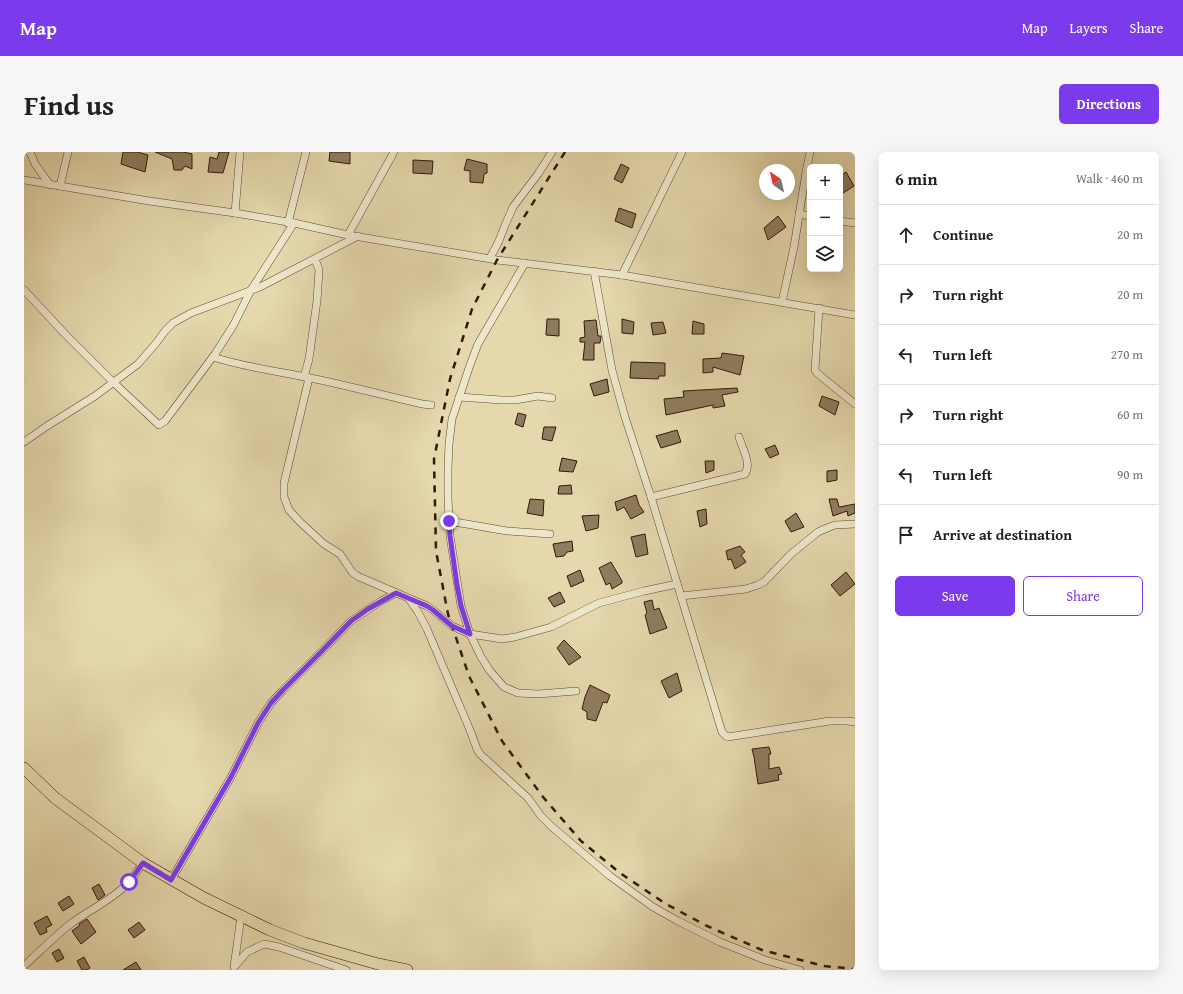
<!DOCTYPE html>
<html lang="en">
<head>
<meta charset="utf-8">
<style>
	body { margin:0; font-family:"Gentium Book Plus",serif; background:#f6f6f6; color:#222 }
	.controls { position:absolute; right:12px; top:12px; display:grid; overflow:hidden; border-radius:6px; box-shadow:0 4px 16px #0002 }
	.controls button { width:36px; height:36px; display:grid; place-items:center; padding:0; border:0; border-bottom:1px solid #e0e0e0; background:#fff; color:#222; font:20px sans-serif }
	.compass { position:absolute; left:735px; top:12px; width:36px; height:36px; border-radius:50%; background:#fff; box-shadow:0 4px 16px #0002; rotate:326deg }
	.stop { position:absolute; width:12px; height:12px; margin:-9px; border:3px solid #7c3aed; border-radius:50%; background:#fff }
	.stop.end { background:#7c3aed; border-color:#fff; box-shadow:0 1px 4px #0008 }
	.list { margin:0; padding:0; list-style:none }
	h2 { display:flex; justify-content:space-between; align-items:center; height:52px; margin:0; padding:0 16px; font-size:17px }
	h2 small { font-size:13px; font-weight:400; color:#767676 }
	.list li { display:grid; grid-template-columns:26px 1fr auto; gap:12px; align-items:center; box-sizing:border-box; height:60px; padding:0 16px; border-top:1px solid #e0e0e0 }
	.list b { display:block; font-size:15px; white-space:nowrap }
	.list em { font-size:13px; font-style:normal; color:#767676 }
	.actions { display:flex; gap:8px; padding:12px 16px }
	.actions a { flex:1; padding:9px 0; border:1px solid #7c3aed; border-radius:6px; text-align:center; font-size:14px; color:#7c3aed }
	.actions .main { background:#7c3aed; color:#fff }
	.icon { flex:none; width:22px; height:22px; fill:none; stroke:currentColor; stroke-width:2; stroke-linecap:round; stroke-linejoin:round }
	.map { position:relative; flex:none; width:831px; height:818px; overflow:hidden; border-radius:6px }
	header { display:flex; align-items:center; gap:24px; box-sizing:border-box; height:56px; padding:0 20px; background:#7c3aed; color:#fff }
	header strong { font-size:19px }
	nav { display:flex; gap:22px; margin-inline-start:auto; font-size:14px }
	.intro { display:flex; align-items:center; justify-content:space-between; box-sizing:border-box; height:96px; padding:0 24px }
	h1 { margin:0; font-size:28px }
	.button { padding:10px 18px; border-radius:6px; background:#7c3aed; color:#fff; font-size:14px; font-weight:700 }
	main { display:flex; gap:24px; padding:0 24px }
	aside { flex:1; background:#fff; border-radius:6px; box-shadow:0 4px 16px #0002 }
	.map>svg:first-child { display:block }
	.building { fill:#8f7c5e; stroke:#311908 }
	.lines { fill:none; stroke-linecap:round; stroke-linejoin:round }
	.street-casing { stroke:#5e4931; stroke-width:8 }
	.primary-casing { stroke:#311908; stroke-width:12 }
	.street { stroke:#eee6ca; stroke-width:7 }
	.primary { stroke:#e5d8ad; stroke-width:11 }
	.rail { stroke:#311908; stroke-width:2.5; stroke-dasharray:7 7; stroke-linecap:butt }
	.route { stroke:#7c3aed; stroke-width:5 }
</style>
</head>
<body>
<header>
<strong>Map</strong>
<nav><a>Map</a><a>Layers</a><a>Share</a></nav>
</header>
<div class="intro"><h1>Find us</h1><a class="button">Directions</a></div>
<main>
<div class="map">
<svg width="831" height="818" viewBox="0 0 831 818">
	<rect width="100%" height="100%" fill="#e5d8ad"/>
	<filter id="stains"><feTurbulence type="fractalNoise" baseFrequency=".005" numOctaves="4"/><feColorMatrix values="0 0 0 0 .2 0 0 0 0 .09 0 0 0 0 .02 0 0 0 .5 -.17"/></filter>
	<radialGradient id="worn" r=".72"><stop offset=".6" stop-color="#630" stop-opacity="0"/><stop offset="1" stop-color="#630" stop-opacity=".3"/></radialGradient>
	<!-- building -->
	<g class="building">
		<path d="M99,0H113L124,3L121,20L97,12Z"/>
		<path d="M131,0H159L168,2V17L161,14L158,18H150L148,7Z"/>
		<path d="M195,0H205L199,21L184,20L186,5L193,7Z"/>
		<path d="M306,0H326V12L305,9Z"/>
		<path d="M443,7L463,12V21L460,22L459,31L446,30V19L440,18Z"/>
		<path d="M389,8L409,9L408,22L389,21Z"/>
		<path d="M597,12L605,16L598,31L590,27Z"/>
		<path d="M822,20L830,34L816,43V24Z"/>
		<path d="M595,56L612,62L608,76L591,69Z"/>
		<path d="M754,64L762,75L744,88L740,76Z"/>
		<path d="M523,167H535V184L522,183Z"/>
		<path d="M598,167L610,170L609,182L598,181Z"/>
		<path d="M572,168L574,184H577V185L576,191H570V208H559L561,190H556V186L561,185L560,169Z"/>
		<path d="M669,169L680,172V182H668Z"/>
		<path d="M639,170L642,181L629,183L627,171Z"/>
		<path d="M698,201L720,204L716,223L689,215V220L679,221V207L697,206Z"/>
		<path d="M607,210L641,211V224H635L634,227L606,226Z"/>
		<path d="M583,227L585,240L570,244L566,232Z"/>
		<path d="M713,236L714,240L698,243L701,254L689,256V253L642,263L640,247L660,245L659,239Z"/>
		<path d="M798,244L815,250L811,263L795,254Z"/>
		<path d="M494,261L502,263L499,275L491,272Z"/>
		<path d="M520,275H532L528,289L518,287Z"/>
		<path d="M653,278L657,290L637,296L632,284Z"/>
		<path d="M751,293L755,302L746,306L741,297Z"/>
		<path d="M538,306L553,309L549,320L535,319Z"/>
		<path d="M681,309H690V318L682,321Z"/>
		<path d="M813,318V328L803,330V319Z"/>
		<path d="M547,333L548,342H534L535,334Z"/>
		<path d="M612,343L615,353L620,360L607,367L600,355L593,359L591,350Z"/>
		<path d="M506,347L520,348L519,364L503,361Z"/>
		<path d="M805,347H813L815,355L831,352V361L824,364L823,359L809,364Z"/>
		<path d="M682,357L683,372L676,375L673,359Z"/>
		<path d="M772,361L780,375L767,380L761,369Z"/>
		<path d="M575,363L574,376L562,379L558,364Z"/>
		<path d="M621,382L624,402L612,405L607,385Z"/>
		<path d="M548,389L549,399L543,400L540,404L532,405L529,392Z"/>
		<path d="M716,394L721,400L717,403L722,410L711,417L707,407L704,408L702,399Z"/>
		<path d="M587,410L598,429V431L588,437L586,431L582,433L575,416Z"/>
		<path d="M556,418L560,429L547,435L543,424Z"/>
		<path d="M822,420L831,432L816,444L807,433Z"/>
		<path d="M536,440L541,450L530,455L524,446Z"/>
		<path d="M628,448L630,458L635,456L643,476L626,482L621,463L623,461L620,450Z"/>
		<path d="M540,488L557,505L545,513L533,496Z"/>
		<path d="M653,521L658,539L645,546L637,529Z"/>
		<path d="M566,533L586,543L583,551L579,550L572,569L563,567V560L558,557L561,545Z"/>
		<path d="M745,595L747,602H745V617L755,615L758,622L754,623L755,628L734,632L730,605L728,597Z"/>
		<path d="M75,732L81,743L74,748L68,736Z"/>
		<path d="M45,744L50,752L39,759L34,751Z"/>
		<path d="M23,764L28,773L22,776L23,780L16,783L10,771Z"/>
		<path d="M63,767L72,780L57,792L48,779L56,773L55,772Z"/>
		<path d="M115,770L121,778L110,786L104,778Z"/>
		<path d="M35,797L40,806L33,810L28,801Z"/>
		<path d="M60,805L66,816L62,818H58L53,809Z"/>
		<path d="M112,810L117,818H99Z"/>
	</g>
	<g class="lines">
		<defs>
			<g id="street">
				<path d="M6,0L11,12L26,33"/>
				<path d="M0,28L125,49L211,61L270,71L324,83L473,108L598,123L831,163"/>
				<path d="M36,34L44,0"/>
				<path d="M211,61L216,0"/>
				<path d="M775,62L786,64"/>
				<path d="M816,69L831,71"/>
				<path d="M264,71L282,0"/>
				<path d="M324,83L370,0"/>
				<path d="M466,106L474,91L482,71L489,55L514,22L528,0"/>
				<path d="M501,111L454,192L446,213L428,267L425,292L424,317V347L426,384L437,454L446,482L457,505L466,519L480,535L494,541L514,542L552,539"/>
				<path d="M570,119L588,218L601,265L627,345L698,580L702,584L704,585L806,569H824L831,570"/>
				<path d="M598,123L658,0"/>
				<path d="M0,138L41,182L89,230L135,273L141,269L191,202L209,174L227,138L270,71"/>
				<path d="M758,150L770,95L782,20L786,0"/>
				<path d="M795,156L791,218L793,221L831,252"/>
				<path d="M189,205C220,215 251,219 282,225C321,233 359,243 398,252L407,253"/>
				<path d="M280,225L285,207L293,149L295,118L291,107"/>
				<path d="M285,226L260,331V345L265,358L276,370L300,392L316,402L328,420L333,424L403,454L409,458L428,474L446,482L478,487L491,485L527,475L575,451L620,439L653,432"/>
				<path d="M435,245L477,248H491L514,244L528,246"/>
				<path d="M0,290L23,274L71,244L114,212L133,190L141,179L149,171L167,161L236,135L334,84"/>
				<path d="M627,345L721,322C728,312 718,296 715,285"/>
				<path d="M425,369L483,379L526,382"/>
				<path d="M657,444L722,437L734,433L740,430L767,402L794,380L803,376L811,373L831,372"/>
				<path d="M385,447L394,460L403,477L446,578L453,597L456,602L504,646L517,664L528,675L586,724L629,755L654,769L696,790L741,808L776,818"/>
				<path d="M147,728L207,625L234,571L247,551L259,538L296,501L327,469L357,449L372,441"/>
				<path d="M0,814C14,801 28,787 44,774C61,760 83,751 100,735C108,728 113,719 119,711"/>
				<path d="M211,814L223,800L240,792L255,795L322,818"/>
				<path d="M210,815L217,764"/>
			</g>
			<path id="primary" d="M0,616L31,646L119,711L180,746L246,778L280,791L354,812L383,818"/>
		</defs>
		<!-- street casing -->
		<use href="#street" class="street-casing"/>
		<!-- primary casing -->
		<use href="#primary" class="primary-casing"/>
		<!-- street -->
		<use href="#street" class="street"/>
		<!-- primary -->
		<use href="#primary" class="primary"/>
		<!-- rail -->
		<path class="rail" d="M541,0L473,108L448,157L426,227L410,307L412,399L424,462L445,524L478,589L519,645L557,689L596,721L642,752L683,774L738,798L800,814L831,817"/>
	</g>
	<g class="lines">
		<!-- route -->
		<path class="route" d="M105,730L119,711L147,728L207,625L234,571L247,551L259,538L296,501L327,469L344,457L372,441L403,454L409,458L428,474L446,482L437,454L433,433L426,384L425,369"/>
	</g>
	<rect width="100%" height="100%" filter="url(#stains)"/>
	<rect width="100%" height="100%" fill="url(#worn)"/>
</svg>
<div class="controls">
<button>+</button>
<button>−</button>
<button><svg class="icon" aria-label="layers" viewBox="0 0 24 24"><path d="M12 4l9 5-9 5-9-5zM3 14l9 5 9-5"/></svg></button>
</div>
<svg class="compass" viewBox="-18 -18 36 36"><path d="M0-13l5 13h-10z" fill="#e53935"/><path d="M0 13l5-13h-10z" fill="#767676"/></svg>
<div class="stop" style="left:105px;top:730px"></div>
<div class="stop end" style="left:425px;top:369px"></div>
</div>
<aside>
<h2>6 min<small>Walk · 460 m</small></h2>
<ul class="list">
<li><svg class="icon" aria-label="ahead" viewBox="0 0 24 24"><path d="M12 20V5M6 11l6-6 6 6"/></svg><div><b>Continue</b></div><em>20 m</em></li>
<li><svg class="icon" aria-label="right" viewBox="0 0 24 24"><path d="M7 20v-9h11M14 6l5 5-5 5"/></svg><div><b>Turn right</b></div><em>20 m</em></li>
<li><svg class="icon" aria-label="left" viewBox="0 0 24 24"><path d="M17 20v-9H6M10 6l-5 5 5 5"/></svg><div><b>Turn left</b></div><em>270 m</em></li>
<li><svg class="icon" aria-label="right" viewBox="0 0 24 24"><path d="M7 20v-9h11M14 6l5 5-5 5"/></svg><div><b>Turn right</b></div><em>60 m</em></li>
<li><svg class="icon" aria-label="left" viewBox="0 0 24 24"><path d="M17 20v-9H6M10 6l-5 5 5 5"/></svg><div><b>Turn left</b></div><em>90 m</em></li>
<li><svg class="icon" aria-label="arrive" viewBox="0 0 24 24"><path d="M6 21V4h12l-3 4 3 4H6"/></svg><div><b>Arrive at destination</b></div></li>
</ul>
<div class="actions"><a class="main">Save</a><a>Share</a></div>
</aside>
</main>
</body>
</html>
